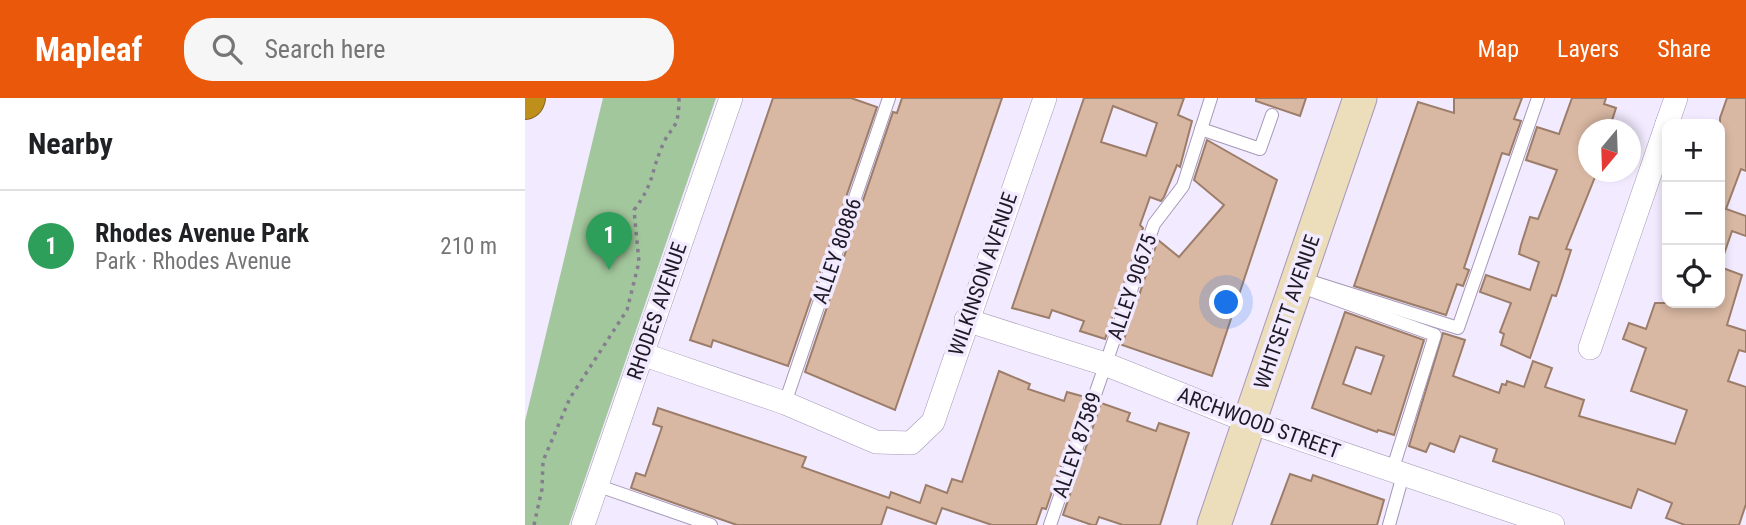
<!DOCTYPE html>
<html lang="en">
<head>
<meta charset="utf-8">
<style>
	body { margin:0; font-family:"Roboto Condensed",sans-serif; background:#f6f6f6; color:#202124 }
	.controls { position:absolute; right:21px; top:21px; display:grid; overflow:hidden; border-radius:14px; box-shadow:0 4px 10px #0003 }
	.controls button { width:63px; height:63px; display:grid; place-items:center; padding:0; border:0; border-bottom:2px solid #e0e0e0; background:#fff; color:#202124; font:35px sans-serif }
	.compass { position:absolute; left:1053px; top:21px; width:63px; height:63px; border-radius:50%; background:#fff; box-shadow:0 4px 10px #0003; rotate:199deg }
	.you { position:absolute; left:702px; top:205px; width:24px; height:24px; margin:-18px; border:5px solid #fff; border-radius:50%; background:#1a73e8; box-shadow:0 0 0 10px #1a73e833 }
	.badge { display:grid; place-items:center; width:46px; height:46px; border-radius:50%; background:#ea580c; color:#fff; font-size:23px; font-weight:700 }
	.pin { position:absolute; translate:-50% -58px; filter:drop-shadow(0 2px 4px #0008) }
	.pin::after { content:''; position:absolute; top:37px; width:24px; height:21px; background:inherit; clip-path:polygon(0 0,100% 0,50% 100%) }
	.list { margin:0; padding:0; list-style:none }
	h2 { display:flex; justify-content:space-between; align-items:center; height:91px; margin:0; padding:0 28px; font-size:30px }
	h2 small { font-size:23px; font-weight:400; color:#757577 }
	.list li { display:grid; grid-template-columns:46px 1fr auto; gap:21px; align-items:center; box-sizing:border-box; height:112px; padding:0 28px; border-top:2px solid #e0e0e0 }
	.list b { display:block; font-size:26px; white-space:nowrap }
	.list p { margin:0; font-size:23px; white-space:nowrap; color:#757577 }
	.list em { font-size:23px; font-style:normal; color:#757577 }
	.icon { flex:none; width:38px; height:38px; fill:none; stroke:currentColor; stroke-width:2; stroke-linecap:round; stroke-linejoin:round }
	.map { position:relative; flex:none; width:1221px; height:427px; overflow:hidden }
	header { display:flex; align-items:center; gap:42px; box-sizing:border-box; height:98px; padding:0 35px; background:#ea580c; color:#fff }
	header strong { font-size:33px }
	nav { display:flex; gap:38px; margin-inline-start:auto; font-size:24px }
	.search { width:490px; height:63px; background:#f6f6f6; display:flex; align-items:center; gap:18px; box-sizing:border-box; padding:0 24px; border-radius:28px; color:#757577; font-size:26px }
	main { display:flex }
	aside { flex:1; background:#fff }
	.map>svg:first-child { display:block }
	.green { fill:#a3c79c }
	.building { fill:#d9b8a3; stroke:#9c7d6a; stroke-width:2; fill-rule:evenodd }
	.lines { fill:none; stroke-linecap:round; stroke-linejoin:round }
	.service-casing { stroke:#a698b8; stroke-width:14 }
	.minor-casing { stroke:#a698b8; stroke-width:24 }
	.secondary-casing { stroke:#a698b8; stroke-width:35 }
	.motorway-casing { stroke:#87661f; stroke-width:40 }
	.path { stroke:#857e8e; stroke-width:3.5; stroke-dasharray:3.5 5; stroke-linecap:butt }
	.service { stroke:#fff; stroke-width:12 }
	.minor { stroke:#fff; stroke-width:23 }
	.secondary { stroke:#ecddbb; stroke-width:33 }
	.motorway { stroke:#bf8f1c; stroke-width:38 }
	.labels { text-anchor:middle; stroke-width:7; stroke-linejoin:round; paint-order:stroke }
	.street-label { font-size:21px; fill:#1e1925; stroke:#f2eafe }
</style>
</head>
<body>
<header>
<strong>Mapleaf</strong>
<div class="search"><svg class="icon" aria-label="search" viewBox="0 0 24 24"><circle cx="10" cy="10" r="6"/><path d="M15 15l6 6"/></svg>Search here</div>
<nav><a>Map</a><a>Layers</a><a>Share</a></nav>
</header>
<main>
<aside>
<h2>Nearby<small></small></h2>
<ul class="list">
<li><span class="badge" style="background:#2e9e5b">1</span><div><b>Rhodes Avenue Park</b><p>Park · Rhodes Avenue</p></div><em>210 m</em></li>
</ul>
</aside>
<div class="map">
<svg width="1221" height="427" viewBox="0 0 1221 427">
	<rect width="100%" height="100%" fill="#f2eafe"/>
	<!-- green -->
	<path class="green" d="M78,0H191L44,427H0V323Z"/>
	<!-- building -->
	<g class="building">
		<path d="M248,0H326L352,9L263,268L188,242L186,249L165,242Z"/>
		<path d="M377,0H477L370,312L280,274L368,14L372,15Z"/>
		<path d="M559,0H659L653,17L667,23L655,69L652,67L639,99L636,103L625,99L615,127L618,130L580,241L555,233L559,223L527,212L524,220L487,210ZM588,8L632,25L621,58L576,44Z"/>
		<path d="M731,0H781L775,18L731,3Z"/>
		<path d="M929,0H997L989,21L996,23L984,57L977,55L939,170L944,172L938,188L932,186L921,217L829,188L893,4L929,15Z"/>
		<path d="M1047,0H1081L1079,6L1091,10L1084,32H1063V74H1072L1041,151L1046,152L1037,180L1031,198L1027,197L1005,260L976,247L979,236L975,234L986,205L955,194L961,177L1005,192L1014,164L994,156L996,147L1005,119L1013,121L1032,72L1001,62L1012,29L1034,36Z"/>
		<path d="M1202,0H1221V73L1216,71L1201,111L1221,118V138L1207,133L1197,162H1195V20Z"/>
		<path d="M682,42L752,82L687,278L597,247L633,142L654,159L699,107L669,82Z"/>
		<path d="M1195,169L1217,177L1202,227L1221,233V254L1214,252L1203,283L1221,289V406L1214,427H1160L1141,420L1147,405L1113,391L1106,410L968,363L972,351L935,338L929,354L905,345L901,354L884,348L918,235L940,242L928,278L974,295L977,286L981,287L982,283L999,289L1008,263L1027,270L1020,289L1059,302L1054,318L1150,346L1162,312L1106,293L1121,250L1098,241L1104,225L1121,231L1130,205H1195Z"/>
		<path d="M820,214L899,242L869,337L853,332L852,334L787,310ZM831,249L859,258L846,296L818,286Z"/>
		<path d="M474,273L505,286L503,291L539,303L542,294L560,299L521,411L517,410L511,427H467L417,410L411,426L362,409L356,427H212L106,390L111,375L120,378L137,329L128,326L133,310L281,359L277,369L364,400L366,394L395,405L401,387L422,395L427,381L437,384Z"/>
		<path d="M576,305L605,315L602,323L631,333L634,325L664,335L635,427H598L574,419L571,427H567L538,417Z"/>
		<path d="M765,376L786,383L788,377L859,402L852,427H746Z"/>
	</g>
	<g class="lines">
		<defs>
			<g id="service">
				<path d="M676,31L735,51L747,17"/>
				<path d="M775,180L933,230L1013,0"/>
				<path d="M774,188L910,237L867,373"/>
				<path d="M260,305L364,0"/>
				<path d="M71,387L186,427"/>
				<path d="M525,427L629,126L658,88L686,0"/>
				<path d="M864,427L878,377"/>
			</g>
			<g id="minor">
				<path d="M1142,26L1151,0"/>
				<path d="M441,222L580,266L725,324L1028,427"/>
				<path d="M1065,250L1142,26"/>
				<path d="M117,256L260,305L351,344L386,345L408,324L520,0"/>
				<path d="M58,427L206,0"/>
			</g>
			<path id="secondary" d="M689,427L835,0"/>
			<path id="motorway" d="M0,2L1,0"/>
		</defs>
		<!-- service casing -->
		<use href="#service" class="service-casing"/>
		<!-- minor casing -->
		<use href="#minor" class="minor-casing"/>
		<!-- secondary casing -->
		<use href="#secondary" class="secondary-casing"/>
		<!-- motorway casing -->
		<use href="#motorway" class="motorway-casing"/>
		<!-- path -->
		<path class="path" d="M9,427L17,391L18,363L45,300L102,212L114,164L109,112C129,85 125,78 136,51C146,25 154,35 154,0"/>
		<!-- service -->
		<use href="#service" class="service"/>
		<!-- minor -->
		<use href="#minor" class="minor"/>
		<!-- secondary -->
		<use href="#secondary" class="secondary"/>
		<!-- motorway -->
		<use href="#motorway" class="motorway"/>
	</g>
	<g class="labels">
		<!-- street labels -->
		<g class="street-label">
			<text transform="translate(312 153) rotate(-71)" y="7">ALLEY 80886</text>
			<text transform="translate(458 176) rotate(-71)" y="7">WILKINSON AVENUE</text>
			<text transform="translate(607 189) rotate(-71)" y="7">ALLEY 90675</text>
			<text transform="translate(132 213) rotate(-71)" y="7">RHODES AVENUE</text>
			<text transform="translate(762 214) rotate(-71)" y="7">WHITSETT AVENUE</text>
			<text transform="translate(734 325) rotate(20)" y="7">ARCHWOOD STREET</text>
			<text transform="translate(552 347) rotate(-71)" y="7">ALLEY 87589</text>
		</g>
	</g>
</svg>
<div class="controls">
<button>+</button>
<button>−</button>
<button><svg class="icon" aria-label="locate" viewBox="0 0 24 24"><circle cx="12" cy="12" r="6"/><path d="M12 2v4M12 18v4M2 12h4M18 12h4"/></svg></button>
</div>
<svg class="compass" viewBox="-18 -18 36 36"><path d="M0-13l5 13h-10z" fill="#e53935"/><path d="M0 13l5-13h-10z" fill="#757577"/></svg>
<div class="you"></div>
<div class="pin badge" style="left:84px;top:172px;background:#2e9e5b">1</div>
</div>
</main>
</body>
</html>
